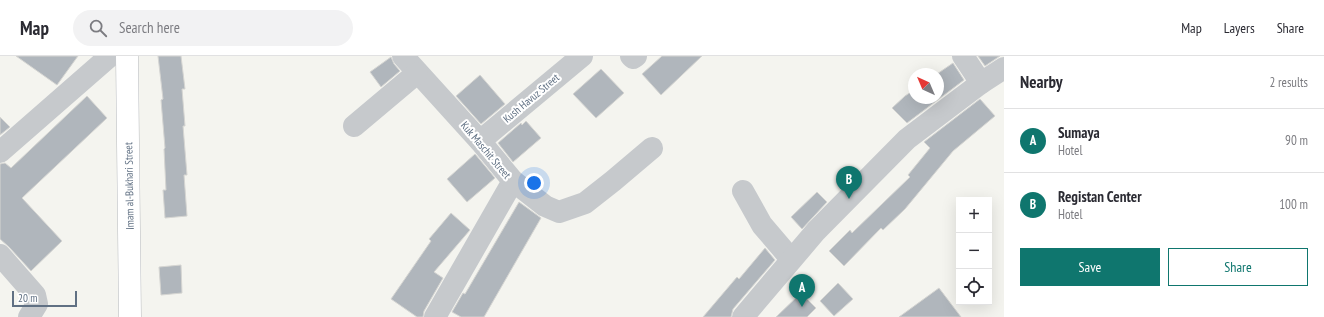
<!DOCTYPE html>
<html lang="en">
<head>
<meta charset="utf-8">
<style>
	body { margin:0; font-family:"PT Sans Narrow",sans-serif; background:#f2f2f3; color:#2b2b33 }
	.controls { position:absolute; right:12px; bottom:12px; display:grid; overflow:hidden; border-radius:0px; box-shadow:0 4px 16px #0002 }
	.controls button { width:36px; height:36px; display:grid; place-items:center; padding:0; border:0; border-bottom:1px solid #e1e1e2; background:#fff; color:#2b2b33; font:20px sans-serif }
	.compass { position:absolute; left:908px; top:12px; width:36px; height:36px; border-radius:50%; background:#fff; box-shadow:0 4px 16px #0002; rotate:316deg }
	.scale { position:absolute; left:12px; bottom:10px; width:65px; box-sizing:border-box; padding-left:4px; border:2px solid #607083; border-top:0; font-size:11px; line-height:14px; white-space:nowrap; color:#607083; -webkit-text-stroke:3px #fff; paint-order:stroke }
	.you { position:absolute; left:534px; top:127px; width:14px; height:14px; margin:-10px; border:3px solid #fff; border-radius:50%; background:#1a73e8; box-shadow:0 0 0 6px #1a73e833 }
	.badge { display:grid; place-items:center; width:26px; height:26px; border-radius:50%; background:#0f766e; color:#fff; font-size:13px; font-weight:700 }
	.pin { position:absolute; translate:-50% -33px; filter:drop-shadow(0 1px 2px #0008) }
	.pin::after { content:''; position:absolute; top:21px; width:14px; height:12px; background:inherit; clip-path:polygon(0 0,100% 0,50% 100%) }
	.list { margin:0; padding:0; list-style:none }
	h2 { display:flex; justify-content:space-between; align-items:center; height:52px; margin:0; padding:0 16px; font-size:17px }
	h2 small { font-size:13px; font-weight:400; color:#7c7c81 }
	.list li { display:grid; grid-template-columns:26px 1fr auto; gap:12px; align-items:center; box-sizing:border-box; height:64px; padding:0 16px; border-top:1px solid #e1e1e2 }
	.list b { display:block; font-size:15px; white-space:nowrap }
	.list p { margin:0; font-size:13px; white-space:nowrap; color:#7c7c81 }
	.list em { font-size:13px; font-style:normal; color:#7c7c81 }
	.actions { display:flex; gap:8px; padding:12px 16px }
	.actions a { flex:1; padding:9px 0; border:1px solid #0f766e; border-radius:0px; text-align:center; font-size:14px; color:#0f766e }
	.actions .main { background:#0f766e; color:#fff }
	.icon { flex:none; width:22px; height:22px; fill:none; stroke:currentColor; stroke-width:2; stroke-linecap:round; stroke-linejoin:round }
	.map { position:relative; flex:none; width:1004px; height:261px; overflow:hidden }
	header { display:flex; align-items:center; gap:24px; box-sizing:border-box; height:56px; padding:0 20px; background:#fff; border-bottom:1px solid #e1e1e2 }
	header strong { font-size:19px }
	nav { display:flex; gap:22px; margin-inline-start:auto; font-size:14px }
	.search { width:280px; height:36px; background:#f2f2f3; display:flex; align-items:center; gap:10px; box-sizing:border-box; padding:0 14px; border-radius:22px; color:#7c7c81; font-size:15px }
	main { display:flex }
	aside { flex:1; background:#fff }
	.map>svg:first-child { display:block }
	.building { fill:#b0b6bc; stroke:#d5d5d2 }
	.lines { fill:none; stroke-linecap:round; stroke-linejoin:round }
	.major-casing { stroke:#b8bbbf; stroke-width:23 }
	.minor { stroke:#c6c9cc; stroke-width:22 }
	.major { stroke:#fff; stroke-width:22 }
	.labels { text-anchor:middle; stroke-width:4; stroke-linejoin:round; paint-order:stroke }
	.street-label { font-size:11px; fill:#607083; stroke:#fff }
</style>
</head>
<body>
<header>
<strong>Map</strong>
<div class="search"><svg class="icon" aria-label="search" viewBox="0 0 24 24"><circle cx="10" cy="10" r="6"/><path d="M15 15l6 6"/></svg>Search here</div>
<nav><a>Map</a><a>Layers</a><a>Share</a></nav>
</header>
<main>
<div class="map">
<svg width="1004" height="261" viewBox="0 0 1004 261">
	<rect width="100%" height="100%" fill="#f4f4ef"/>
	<!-- building -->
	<g class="building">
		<path d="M16,0H78L57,29Z"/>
		<path d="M158,0H181L185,33H182L185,70H183L187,119H184L187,160L165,162L163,134H166L164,93L165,92L161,44L163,43Z"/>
		<path d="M662,0H702L661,39L642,18Z"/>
		<path d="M978,0H1000L985,10Z"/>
		<path d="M391,1L394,8L400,15L381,31L370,16Z"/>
		<path d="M953,7L964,24L907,67L892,52L905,40L914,34V42H938L937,18Z"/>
		<path d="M601,13L624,37L596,62L573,38Z"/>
		<path d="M480,19L505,48L481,68L456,40Z"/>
		<path d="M87,40L107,62L22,142L62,185L31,215L9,191L0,183V108L5,107L11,112Z"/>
		<path d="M980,43L995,60L953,95L905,153L883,174L881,172L844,210L829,195L850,174L852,177L910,121L908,119L930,92L924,86Z"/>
		<path d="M0,61L10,71L0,79Z"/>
		<path d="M526,65L541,82L513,106L498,87L521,67L522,69Z"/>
		<path d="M475,98L495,122L467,146L447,123Z"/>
		<path d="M817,136L827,146L802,173L791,161Z"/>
		<path d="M519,146L541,162L484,261H461L452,256L463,237L465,238Z"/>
		<path d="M451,157L470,174L434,216L443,222L424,255L423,261H417L391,243L431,185L429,183Z"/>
		<path d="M765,192L775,204L733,253L731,261H703L737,221L739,223Z"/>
		<path d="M181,209L182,237L161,239L159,211Z"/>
		<path d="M838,227L853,243L834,260L820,245Z"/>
		<path d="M939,232L961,261H899Z"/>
		<path d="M801,237L816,252L807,261H776Z"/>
	</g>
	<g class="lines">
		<defs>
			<path id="major" d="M127,0L130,261"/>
		</defs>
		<!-- major casing -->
		<use href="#major" class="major-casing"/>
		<!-- minor -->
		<g class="minor">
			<path d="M403,0L480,85L513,125L435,261"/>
			<path d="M631,0L633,2L636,0"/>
			<path d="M963,0L981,27"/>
			<path d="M354,70L417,17"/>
			<path d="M480,85L582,0"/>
			<path d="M0,96L110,0"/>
			<path d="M513,125L545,150L559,156L585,147L613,125L652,92"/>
			<path d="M743,135L762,169L791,203"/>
			<path d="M0,199L35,239L37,248L29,261"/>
			<path d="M743,261L816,175L907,83L981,27L1004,12"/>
		</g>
		<!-- major -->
		<use href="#major" class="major"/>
	</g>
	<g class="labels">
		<!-- street labels -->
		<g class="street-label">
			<text transform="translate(531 42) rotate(-40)" y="4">Kush Havuz Street</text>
			<text transform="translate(486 94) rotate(50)" y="4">Kuk Maschit Street</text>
			<text transform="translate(129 130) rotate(-91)" y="4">Imam al-Bukhari Street</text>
		</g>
	</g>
</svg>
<div class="controls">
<button>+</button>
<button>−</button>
<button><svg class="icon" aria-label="locate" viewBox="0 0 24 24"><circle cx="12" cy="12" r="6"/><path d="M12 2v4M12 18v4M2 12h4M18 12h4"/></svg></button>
</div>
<svg class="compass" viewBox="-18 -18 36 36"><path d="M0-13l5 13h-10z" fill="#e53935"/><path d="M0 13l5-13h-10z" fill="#7c7c81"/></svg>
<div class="scale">20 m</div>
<div class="you"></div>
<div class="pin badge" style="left:802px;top:251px">A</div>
<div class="pin badge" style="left:849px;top:143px">B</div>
</div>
<aside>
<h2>Nearby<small>2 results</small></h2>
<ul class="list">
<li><span class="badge">A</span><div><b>Sumaya</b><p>Hotel</p></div><em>90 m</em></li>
<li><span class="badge">B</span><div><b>Registan Center</b><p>Hotel</p></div><em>100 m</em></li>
</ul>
<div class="actions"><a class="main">Save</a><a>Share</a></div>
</aside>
</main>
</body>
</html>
